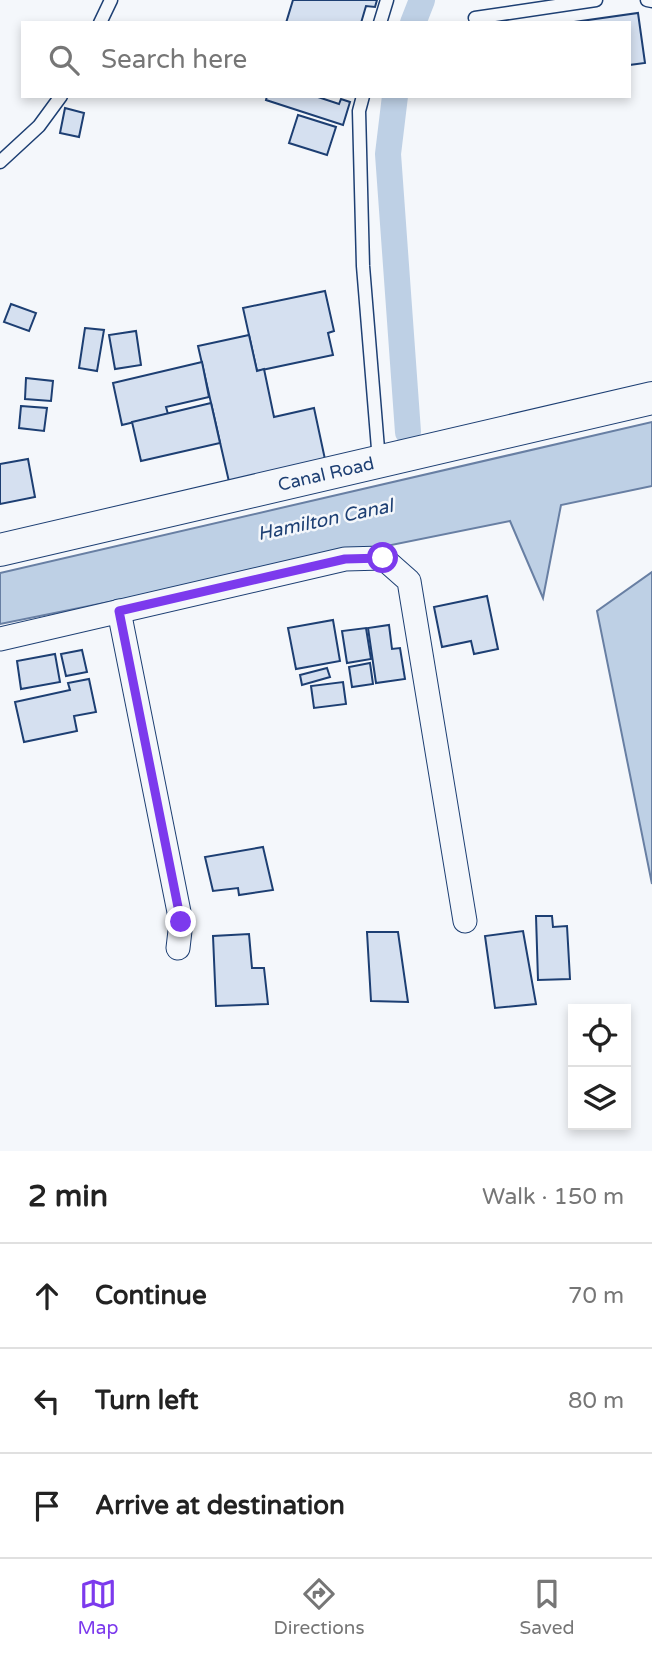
<!DOCTYPE html>
<html lang="en">
<head>
<meta charset="utf-8">
<style>
	body { margin:0; font-family:"Varela Round",sans-serif; background:#f2f2f2; color:#222 }
	.controls { position:absolute; right:21px; bottom:21px; display:grid; overflow:hidden; border-radius:0px; box-shadow:0 4px 10px #0003 }
	.controls button { width:63px; height:63px; display:grid; place-items:center; padding:0; border:0; border-bottom:2px solid #e0e0e0; background:#fff; color:#222; font:35px sans-serif }
	.stop { position:absolute; width:21px; height:21px; margin:-16px; border:5px solid #7c3aed; border-radius:50%; background:#fff }
	.stop.end { background:#7c3aed; border-color:#fff; box-shadow:0 2px 7px #0008 }
	.list { margin:0; padding:0; list-style:none }
	h2 { display:flex; justify-content:space-between; align-items:center; height:91px; margin:0; padding:0 28px; font-size:30px }
	h2 small { font-size:23px; font-weight:400; color:#767676 }
	.list li { display:grid; grid-template-columns:46px 1fr auto; gap:21px; align-items:center; box-sizing:border-box; height:105px; padding:0 28px; border-top:2px solid #e0e0e0 }
	.list b { display:block; font-size:26px; white-space:nowrap }
	.list em { font-size:23px; font-style:normal; color:#767676 }
	.icon { flex:none; width:38px; height:38px; fill:none; stroke:currentColor; stroke-width:2; stroke-linecap:round; stroke-linejoin:round }
	.map { position:relative; flex:none; width:652px; height:1151px; overflow:hidden }
	.search { position:absolute; background:#fff; box-shadow:0 4px 10px #0003; left:21px; right:21px; top:21px; height:77px; display:flex; align-items:center; gap:18px; box-sizing:border-box; padding:0 24px; border-radius:0px; color:#767676; font-size:26px }
	.sheet { height:406px; background:#fff }
	nav { display:flex; justify-content:space-around; align-items:center; box-sizing:border-box; height:98px; border-top:2px solid #e0e0e0; background:#fff; font-size:19px; color:#767676 }
	nav a { display:grid; justify-items:center; gap:4px }
	nav .on { color:#7c3aed }
	.map>svg:first-child { display:block }
	.water { fill:#bed0e5; stroke:#687fa3; stroke-width:2 }
	.lines { fill:none; stroke-linecap:round; stroke-linejoin:round }
	.canal { stroke:#bed0e5; stroke-width:26 }
	.building { fill:#d5e0f0; stroke:#1d3f73; stroke-width:2 }
	.lane-casing { stroke:#1d3f73; stroke-width:15 }
	.street-casing { stroke:#1d3f73; stroke-width:25 }
	.secondary-casing { stroke:#1d3f73; stroke-width:34 }
	.lane { stroke:#f4f7fb; stroke-width:12 }
	.street { stroke:#f4f7fb; stroke-width:23 }
	.secondary { stroke:#f4f7fb; stroke-width:32 }
	.route { stroke:#7c3aed; stroke-width:9 }
	.labels { text-anchor:middle; stroke-width:5; stroke-linejoin:round; paint-order:stroke }
	.street-label { font-size:18px; fill:#1d3f73; stroke:#f4f7fb }
	.water-label { font-size:19px; font-style:italic; fill:#1d3f73; stroke:#f4f7fb }
</style>
</head>
<body>
<div class="map">
<svg width="652" height="1151" viewBox="0 0 652 1151">
	<rect width="100%" height="100%" fill="#f4f7fb"/>
	<!-- water -->
	<g class="water">
		<path d="M652,422V486L561,505L543,598L510,521L0,624V573Z"/>
		<path d="M652,572V884L597,611Z"/>
	</g>
	<g class="lines">
		<!-- canal -->
		<g class="canal">
			<path d="M413,23L422,0"/>
			<path d="M395,96L388,154L408,432"/>
		</g>
	</g>
	<!-- building -->
	<g class="building">
		<path d="M293,0H377L375,7L366,6L361,23H286Z"/>
		<path d="M638,13L645,63L629,65V23H567Z"/>
		<path d="M267,96H315L339,104L341,99L350,102L343,125L266,100Z"/>
		<path d="M65,108L84,113L79,137L60,133Z"/>
		<path d="M298,115L336,127L327,155L289,143Z"/>
		<path d="M325,291L334,331L328,333L333,355L257,371L243,308Z"/>
		<path d="M11,304L36,313L29,331L4,322Z"/>
		<path d="M85,328L104,330L97,371L79,368Z"/>
		<path d="M136,331L141,365L115,369L109,335Z"/>
		<path d="M249,335L257,371L264,369L274,417L314,408L326,464L230,486L198,346Z"/>
		<path d="M202,362L209,397L166,407L168,414L122,425L113,383Z"/>
		<path d="M26,378L53,381L51,401L25,399Z"/>
		<path d="M211,403L220,443L141,461L132,422Z"/>
		<path d="M21,406L47,408L44,431L19,428Z"/>
		<path d="M28,459L35,497L0,504V464Z"/>
		<path d="M487,596L498,649L474,654L471,641L442,647L434,607Z"/>
		<path d="M333,620L340,661L296,669L288,628Z"/>
		<path d="M389,625L392,649L400,648L405,679L376,683L368,628Z"/>
		<path d="M366,628L371,659L347,663L342,631Z"/>
		<path d="M82,650L87,672L66,676L61,654Z"/>
		<path d="M55,654L60,682L21,689L17,661Z"/>
		<path d="M370,663L373,684L352,687L349,667Z"/>
		<path d="M327,668L330,677L302,685L300,675Z"/>
		<path d="M89,679L96,712L74,716L77,731L24,742L15,702L70,690L68,683Z"/>
		<path d="M343,682L346,704L314,708L311,686Z"/>
		<path d="M263,847L273,890L239,895L238,888L213,891L205,857Z"/>
		<path d="M536,916H552L553,927L567,926L570,979L538,980Z"/>
		<path d="M523,931L536,1004L495,1008L485,936Z"/>
		<path d="M367,932H398L408,1002L371,1001Z"/>
		<path d="M249,934L252,968H264L268,1004L216,1006L213,936Z"/>
	</g>
	<g class="lines">
		<defs>
			<g id="lane">
				<path d="M647,0L652,1"/>
				<path d="M475,18L596,0"/>
				<path d="M100,23L111,0"/>
				<path d="M380,23L387,0"/>
				<path d="M363,96L359,111L363,266L379,461"/>
				<path d="M0,162L39,126L61,96"/>
			</g>
			<g id="street">
				<path d="M119,611L181,922L178,948"/>
				<path d="M0,639L345,559L383,558L409,581L465,921"/>
			</g>
			<path id="secondary" d="M0,550L652,398"/>
		</defs>
		<!-- lane casing -->
		<use href="#lane" class="lane-casing"/>
		<!-- street casing -->
		<use href="#street" class="street-casing"/>
		<!-- secondary casing -->
		<use href="#secondary" class="secondary-casing"/>
		<!-- lane -->
		<use href="#lane" class="lane"/>
		<!-- street -->
		<use href="#street" class="street"/>
		<!-- secondary -->
		<use href="#secondary" class="secondary"/>
	</g>
	<g class="lines">
		<!-- route -->
		<path class="route" d="M181,922L119,611L345,559L383,558"/>
	</g>
	<g class="labels">
		<!-- street labels -->
		<g class="street-label">
			<text transform="translate(326 474) rotate(-13)" y="6">Canal Road</text>
		</g>
		<!-- water labels -->
		<g class="water-label">
			<text transform="translate(325 519) rotate(-12)" y="7">Hamilton Canal</text>
		</g>
	</g>
</svg>
<div class="controls">
<button><svg class="icon" aria-label="locate" viewBox="0 0 24 24"><circle cx="12" cy="12" r="6"/><path d="M12 2v4M12 18v4M2 12h4M18 12h4"/></svg></button>
<button><svg class="icon" aria-label="layers" viewBox="0 0 24 24"><path d="M12 4l9 5-9 5-9-5zM3 14l9 5 9-5"/></svg></button>
</div>
<div class="stop" style="left:383px;top:558px"></div>
<div class="stop end" style="left:181px;top:922px"></div>
<div class="search"><svg class="icon" aria-label="search" viewBox="0 0 24 24"><circle cx="10" cy="10" r="6"/><path d="M15 15l6 6"/></svg>Search here</div>
</div>
<section class="sheet">
<h2>2 min<small>Walk · 150 m</small></h2>
<ul class="list">
<li><svg class="icon" aria-label="ahead" viewBox="0 0 24 24"><path d="M12 20V5M6 11l6-6 6 6"/></svg><div><b>Continue</b></div><em>70 m</em></li>
<li><svg class="icon" aria-label="left" viewBox="0 0 24 24"><path d="M17 20v-9H6M10 6l-5 5 5 5"/></svg><div><b>Turn left</b></div><em>80 m</em></li>
<li><svg class="icon" aria-label="arrive" viewBox="0 0 24 24"><path d="M6 21V4h12l-3 4 3 4H6"/></svg><div><b>Arrive at destination</b></div></li>
</ul>
</section>
<nav>
<a class="on"><svg class="icon" aria-label="map" viewBox="0 0 24 24"><path d="M3 6l6-2 6 2 6-2v14l-6 2-6-2-6 2zM9 4v14M15 6v14"/></svg>Map</a>
<a><svg class="icon" aria-label="directions" viewBox="0 0 24 24"><path d="M12 3l9 9-9 9-9-9zM9 14v-3h6M13 9l2 2-2 2"/></svg>Directions</a>
<a><svg class="icon" aria-label="saved" viewBox="0 0 24 24"><path d="M7 4h10v16l-5-4-5 4z"/></svg>Saved</a>
</nav>
</body>
</html>
